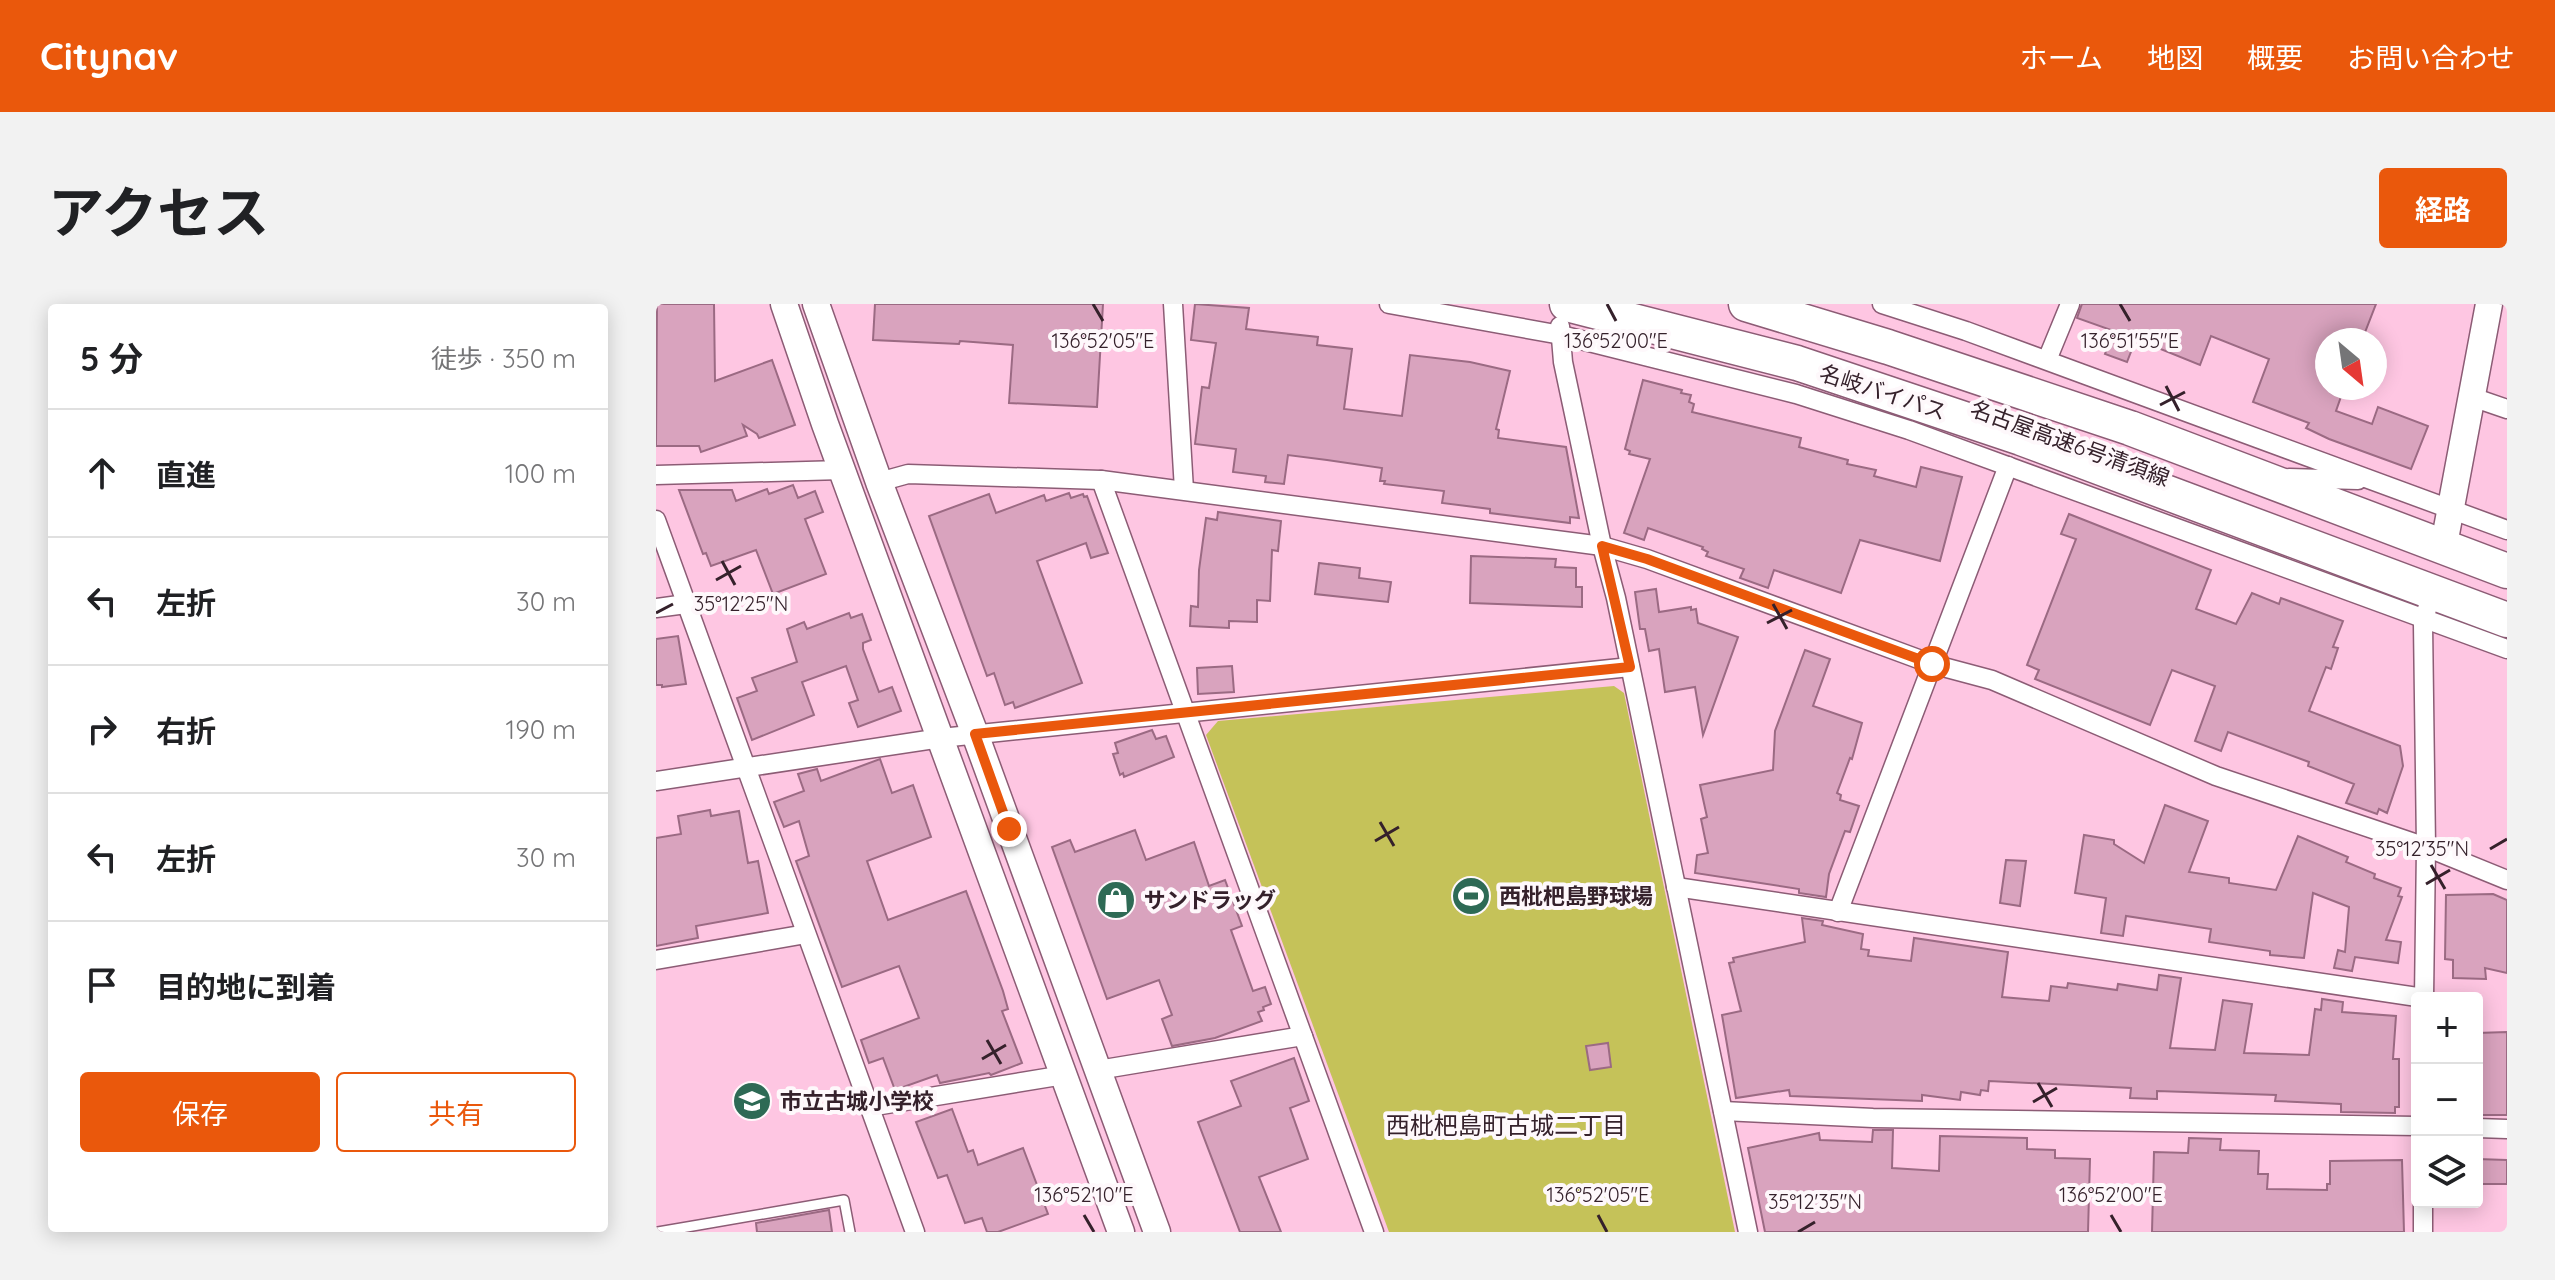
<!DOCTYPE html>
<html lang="ja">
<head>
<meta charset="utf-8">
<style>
	body { margin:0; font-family:Quicksand,"Noto Sans JP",sans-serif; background:#f2f2f2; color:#202124 }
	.controls { position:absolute; right:24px; bottom:24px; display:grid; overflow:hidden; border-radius:8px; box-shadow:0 4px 20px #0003 }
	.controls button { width:72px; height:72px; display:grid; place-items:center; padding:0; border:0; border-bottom:2px solid #e0e0e0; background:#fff; color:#202124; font:40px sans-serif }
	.compass { position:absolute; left:1659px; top:24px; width:72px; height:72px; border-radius:50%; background:#fff; box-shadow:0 4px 20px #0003; rotate:151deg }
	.stop { position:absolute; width:24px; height:24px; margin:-18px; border:6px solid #ea580c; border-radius:50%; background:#fff }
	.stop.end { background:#ea580c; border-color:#fff; box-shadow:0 2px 8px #0008 }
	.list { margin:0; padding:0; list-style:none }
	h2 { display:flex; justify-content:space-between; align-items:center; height:104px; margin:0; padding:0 32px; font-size:34px }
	h2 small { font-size:26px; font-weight:400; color:#757577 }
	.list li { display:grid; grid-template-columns:52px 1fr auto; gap:24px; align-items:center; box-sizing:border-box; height:128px; padding:0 32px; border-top:2px solid #e0e0e0 }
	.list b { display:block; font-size:30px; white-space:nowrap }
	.list em { font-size:26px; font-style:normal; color:#757577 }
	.actions { display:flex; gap:16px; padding:24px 32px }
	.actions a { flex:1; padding:18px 0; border:2px solid #ea580c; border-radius:8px; text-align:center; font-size:28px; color:#ea580c }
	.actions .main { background:#ea580c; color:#fff }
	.icon { flex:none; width:44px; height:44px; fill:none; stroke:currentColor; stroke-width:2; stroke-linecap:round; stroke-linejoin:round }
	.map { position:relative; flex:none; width:1851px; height:928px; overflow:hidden; border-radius:8px }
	header { display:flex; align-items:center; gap:48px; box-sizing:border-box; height:112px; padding:0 40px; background:#ea580c; color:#fff }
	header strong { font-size:38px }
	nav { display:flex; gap:44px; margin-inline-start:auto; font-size:28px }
	.intro { display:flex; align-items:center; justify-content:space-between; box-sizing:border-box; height:192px; padding:0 48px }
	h1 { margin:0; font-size:56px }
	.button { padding:20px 36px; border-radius:8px; background:#ea580c; color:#fff; font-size:28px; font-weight:700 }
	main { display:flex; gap:48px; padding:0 48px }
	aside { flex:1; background:#fff; border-radius:8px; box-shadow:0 4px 20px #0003 }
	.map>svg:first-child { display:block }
	.green { fill:#c5c259 }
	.building { fill:#d9a3be; stroke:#9b6a83; stroke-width:2 }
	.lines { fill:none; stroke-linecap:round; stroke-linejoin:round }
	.lane-casing { stroke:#8c5c75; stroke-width:12 }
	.street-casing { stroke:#8c5c75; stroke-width:21 }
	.secondary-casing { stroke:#8c5c75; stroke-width:29 }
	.highway-casing { stroke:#8c5c75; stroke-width:37 }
	.lane { stroke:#fff; stroke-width:9 }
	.street { stroke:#fff; stroke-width:18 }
	.secondary { stroke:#fff; stroke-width:26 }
	.highway { stroke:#fff; stroke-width:34 }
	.route { stroke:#ea580c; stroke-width:10 }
	.ticks { fill:none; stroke:#35212b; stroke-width:3 }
	.labels { text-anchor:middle; stroke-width:8; stroke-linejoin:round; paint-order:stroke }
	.street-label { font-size:22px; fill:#35212b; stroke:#fef8fb }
	.poi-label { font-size:22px; font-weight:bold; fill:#35212b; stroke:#fef8fb; text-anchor:start }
	.neighbourhood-label { font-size:24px; fill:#35212b; stroke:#fef8fb }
	.ticks-label { font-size:20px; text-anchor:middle; fill:#35212b; stroke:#fef8fb; stroke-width:8; stroke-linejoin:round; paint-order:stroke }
</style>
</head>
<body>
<header>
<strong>Citynav</strong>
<nav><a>ホーム</a><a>地図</a><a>概要</a><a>お問い合わせ</a></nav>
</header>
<div class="intro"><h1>アクセス</h1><a class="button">経路</a></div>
<main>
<aside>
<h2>5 分<small>徒歩 · 350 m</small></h2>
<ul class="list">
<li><svg class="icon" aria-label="ahead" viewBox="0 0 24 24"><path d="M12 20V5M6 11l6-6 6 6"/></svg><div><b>直進</b></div><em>100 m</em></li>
<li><svg class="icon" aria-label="left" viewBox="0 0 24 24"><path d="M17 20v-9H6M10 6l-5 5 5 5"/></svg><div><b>左折</b></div><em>30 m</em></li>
<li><svg class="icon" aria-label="right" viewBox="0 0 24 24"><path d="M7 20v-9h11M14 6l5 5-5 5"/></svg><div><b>右折</b></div><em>190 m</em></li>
<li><svg class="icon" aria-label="left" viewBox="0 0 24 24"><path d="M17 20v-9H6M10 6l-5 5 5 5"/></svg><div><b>左折</b></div><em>30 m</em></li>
<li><svg class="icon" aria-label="arrive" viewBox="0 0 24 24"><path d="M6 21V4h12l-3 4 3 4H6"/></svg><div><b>目的地に到着</b></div></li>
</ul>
<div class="actions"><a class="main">保存</a><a>共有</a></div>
</aside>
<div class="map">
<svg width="1851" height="928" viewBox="0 0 1851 928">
	<rect width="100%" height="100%" fill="#fec6e2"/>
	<!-- green -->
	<path class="green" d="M958,382L968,389L1079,928H733L550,431L562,417Z"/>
	<!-- building -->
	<g class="building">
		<path d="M1,0H58L59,77L116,56L139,121L103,134L101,130L87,121L91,132L45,148L43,142H0Z"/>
		<path d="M219,0H447L441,103L353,99L357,41L304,37L303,40L217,36Z"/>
		<path d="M539,0L593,4L590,25L662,33L661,41L696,45L688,105L746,112L754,51L814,58L854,67L840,125L843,126L842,134L910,143L923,214L914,213V219L834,209V205L786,199L788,187L728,180L729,177H724L726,164L671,156L632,151L628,180L609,178L610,172L577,168L580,145L539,140L546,83L553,84L560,39L535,36Z"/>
		<path d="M1426,0H1720L1706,36H1671V84H1688L1680,107L1716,120L1722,103L1772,122L1755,165L1673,135L1650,124L1653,119L1597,98L1613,55L1555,32L1544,61L1480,35L1471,58L1449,50L1458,27L1421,14Z"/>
		<path d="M987,76L1026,86L1025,89L1035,91L1033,98L1038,100L1036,108L1145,134L1143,143L1192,156L1191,160L1220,166L1218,172L1260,183L1265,163L1306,173L1284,257L1204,236L1185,289L1118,266L1112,284L1084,274L1088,265L1050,252L1052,248L1046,245L1047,243L992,224L988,236L968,229L994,155L973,150L974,147L969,145Z"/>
		<path d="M137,181L142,194L159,187L167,208L149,215L170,270L117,290L100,246L55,262L50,249L47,250L23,186H76L80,197L111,185L113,190Z"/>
		<path d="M413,189L415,194L427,190L428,193L431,192L452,249L435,254L430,239L381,257L426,379L359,404L357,398L349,401L338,369L331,372L273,212L333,190L340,209L388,191L390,197Z"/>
		<path d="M562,208L625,217L622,247L616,246L614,297L601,296V318L573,317V324L534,322L535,302L542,303L543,266L550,214L561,216Z"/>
		<path d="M1413,210L1555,266L1540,305L1580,320L1596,289L1623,300L1625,294L1687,317L1677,343L1682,344L1675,365L1670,363L1653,407L1744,442L1747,462L1731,509L1723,505L1721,510L1690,499L1698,480L1652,462L1653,458L1572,428L1565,447L1539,437L1559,382L1516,366L1494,421L1379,375L1383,366L1371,361L1420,235L1405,230Z"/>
		<path d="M815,252L900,255L899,263L920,264V283H926V303L814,299Z"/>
		<path d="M663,259L704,264L703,274L735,278L732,298L659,290Z"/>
		<path d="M1000,285L1003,308L1035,303V306L1040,305L1042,319L1082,333L1047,431L1039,383L1009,388L1003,345L993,347L989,325H984L979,288Z"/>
		<path d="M193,309L195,314L206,310L215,336L207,339V345L223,388L236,383L245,407L202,423L193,399L202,396L190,362L146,378L158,411L96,436L81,394L101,387L96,374L141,358L131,325L148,318L151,325Z"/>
		<path d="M22,332L30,380L6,383V381H0V335Z"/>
		<path d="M1149,346L1174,355L1157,402L1206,419L1196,455L1194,454L1181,489L1185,491L1184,496L1203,502L1194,528L1189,527L1173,570L1170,593L1143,589V585L1039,569L1041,551L1052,549L1045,515L1051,513L1044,481L1117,466L1119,427Z"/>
		<path d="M576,362L578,388L542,390L541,364Z"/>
		<path d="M496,426L500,435L510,432L518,453L468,473L467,469L464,471L457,450L462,449L459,439Z"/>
		<path d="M224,455L236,489L257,481L275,533L211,557L232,616L310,587L347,687L352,705L346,707L366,759L335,771L333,769L284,779L281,771L239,786L227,754L213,759L205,736L263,714L243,662L186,683L140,557L153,552L143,517L128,523L118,498L148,487L142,470L161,465L165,477Z"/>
		<path d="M1509,501L1552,517L1533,568L1573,574V579L1620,586L1642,532L1692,553L1690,558L1719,570L1718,574L1745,584L1742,592L1746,593L1730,636L1745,638L1742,659L1699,653L1696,667L1678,664L1682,646L1689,648L1693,603L1657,589L1648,654L1614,651V647L1553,638L1555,625L1470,612L1467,632L1445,629L1450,594L1419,589L1428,531L1458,536V540L1488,559Z"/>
		<path d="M54,506L55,512L83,507L92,559L102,557L112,609L40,622L42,634L0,642V534L25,530L22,512Z"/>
		<path d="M479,526L490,556L538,538L553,582L569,576L586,622L575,626L597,687L609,683L615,700L607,703L608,706L602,708L606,717L559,734L516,742L506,715L516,711L503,676L451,695L396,543L414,536L419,548Z"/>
		<path d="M1350,556L1370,557L1364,602L1344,599Z"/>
		<path d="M1837,590L1851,596V669L1829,664L1830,675L1797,674V656L1789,655L1790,591Z"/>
		<path d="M1146,614L1167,617L1166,621L1207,630L1205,645L1213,646L1212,652L1255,657L1258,634L1352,648L1346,693L1393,697L1395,682L1411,684L1412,679L1461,686L1462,680L1501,686L1503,671L1525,674L1514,744L1559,746L1567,696L1596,700L1588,749L1653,751L1659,705L1665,706L1666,695L1687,698L1686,708L1740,712L1737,755H1743V803H1739V809L1685,808V800L1619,797L1620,791L1501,787V795L1474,794L1475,784L1333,777L1332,787L1325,786L1324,791L1305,788L1304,796L1266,791V797L1134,792L1133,786L1080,794L1066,711L1085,707L1073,659L1078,658L1077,654L1149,638Z"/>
		<path d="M1851,728V811H1821V729Z"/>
		<path d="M952,739L955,763L934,766L930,742Z"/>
		<path d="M638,754L653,797L634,804L652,855L603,873L625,928H584L542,818L585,802L575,777Z"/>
		<path d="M296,805L312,848L317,846L322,861L367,844L392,910L342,928H331L326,914L309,919L291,871L282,874L260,818Z"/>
		<path d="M1217,826H1237L1236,864L1283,867L1284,832L1371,834V845L1399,846V854L1434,855L1432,928H1109L1092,844L1163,829L1164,836L1216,838Z"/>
		<path d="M1533,834L1565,835L1564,846L1603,847L1602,870H1612L1611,885L1671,886V880H1674V857L1746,856L1748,928H1496L1498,848L1532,849Z"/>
		<path d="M1821,855L1851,856V880H1821Z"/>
		<path d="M173,906L176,928H101L100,919Z"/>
	</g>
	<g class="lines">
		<defs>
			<path id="lane" d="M2,928L188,896L194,928"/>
			<g id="street">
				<path d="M517,0L528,186"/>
				<path d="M733,0L905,31L1140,90L1253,126L1851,345"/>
				<path d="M1226,0L1310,27L1851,226"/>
				<path d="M904,22L907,58L946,242L960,294L1092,928"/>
				<path d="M1391,56L1414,0"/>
				<path d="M1816,93L1851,105"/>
				<path d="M0,171L186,166"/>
				<path d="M1633,174L1702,176"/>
				<path d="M445,176L718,928"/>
				<path d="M223,178L252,170L445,176L946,242L991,255L1276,360L1336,376L1560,472L1770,543L1851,576"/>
				<path d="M0,216L259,928"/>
				<path d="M0,304L30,300"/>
				<path d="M0,477L285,434L974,363"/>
				<path d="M1020,583L1768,694"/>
				<path d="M1182,608L1352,162"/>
				<path d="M0,656L150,630"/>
				<path d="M1768,694L1770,543L1767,320L1771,305"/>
				<path d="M442,766L647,732"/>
				<path d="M213,803L408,771"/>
				<path d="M1067,807L1217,814L1761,822"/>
				<path d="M1821,824L1851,825"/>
				<path d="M1767,928V898"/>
			</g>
			<g id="secondary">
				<path d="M128,0L169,120L465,928"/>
				<path d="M160,0L223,178L319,430L501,928"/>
				<path d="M1789,235L1833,0"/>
			</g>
			<g id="highway">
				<path d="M911,0L1141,59L1365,134L1851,316"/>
				<path d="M1090,0L1232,43L1474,124L1851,267"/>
			</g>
		</defs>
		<!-- lane casing -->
		<use href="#lane" class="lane-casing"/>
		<!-- street casing -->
		<use href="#street" class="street-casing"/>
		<!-- secondary casing -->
		<use href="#secondary" class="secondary-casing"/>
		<!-- highway casing -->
		<use href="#highway" class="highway-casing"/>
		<!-- lane -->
		<use href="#lane" class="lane"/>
		<!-- street -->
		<use href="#street" class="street"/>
		<!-- secondary -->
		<use href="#secondary" class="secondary"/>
		<!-- highway -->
		<use href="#highway" class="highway"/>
	</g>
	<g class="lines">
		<!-- route -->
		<path class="route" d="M353,525L319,430L974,363L946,242L991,255L1276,360"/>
	</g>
	<!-- ticks -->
	<path class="ticks" d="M437,0L447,17M951,0L960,17M1464,0L1474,17M1510,82L1523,107M1504,101L1529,88M66,257L79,281M60,276L85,262M1117,300L1131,325M0,309L17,300M1111,319L1136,306M724,518L738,542M719,537L743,523M1834,545L1851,535M1775,561L1789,585M1770,580L1794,566M331,736L345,760M326,755L350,741M1382,779L1396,803M1377,798L1401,784M428,911L438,928M942,911L951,928M1455,911L1465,928M1142,928L1159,918"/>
	<!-- icons -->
	<defs>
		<symbol id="stadium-disc" viewBox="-11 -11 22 22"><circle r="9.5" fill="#2e6a55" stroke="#fef8fb"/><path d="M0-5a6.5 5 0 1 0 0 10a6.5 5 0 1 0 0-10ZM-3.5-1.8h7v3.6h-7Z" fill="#fff"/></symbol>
		<symbol id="shop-disc" viewBox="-11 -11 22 22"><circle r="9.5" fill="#2e6a55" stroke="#fef8fb"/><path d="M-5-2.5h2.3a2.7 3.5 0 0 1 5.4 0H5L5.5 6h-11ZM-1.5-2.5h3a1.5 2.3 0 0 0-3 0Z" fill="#fff"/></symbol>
		<symbol id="school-disc" viewBox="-11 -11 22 22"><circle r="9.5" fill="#2e6a55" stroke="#fef8fb"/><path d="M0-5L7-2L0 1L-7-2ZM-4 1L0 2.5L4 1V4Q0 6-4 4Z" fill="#fff"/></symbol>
	</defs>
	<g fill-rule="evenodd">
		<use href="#stadium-disc" x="793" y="570" width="44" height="44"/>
		<use href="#shop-disc" x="438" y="574" width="44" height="44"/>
		<use href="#school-disc" x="74" y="775" width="44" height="44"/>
	</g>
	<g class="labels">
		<!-- street labels -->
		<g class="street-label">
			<text transform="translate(1227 88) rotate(18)" y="8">名岐バイパス</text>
			<text transform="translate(1414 139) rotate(20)" y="8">名古屋高速6号清須線</text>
		</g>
		<!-- poi labels -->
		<g class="poi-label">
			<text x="843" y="600">西枇杷島野球場</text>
			<text x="488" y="604">サンドラッグ</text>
			<text x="124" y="805">市立古城小学校</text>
		</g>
		<!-- neighbourhood labels -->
		<g class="neighbourhood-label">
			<text x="850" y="830">西枇杷島町古城二丁目</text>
		</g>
	</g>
	<g class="ticks-label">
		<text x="447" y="44">136°52'05"E</text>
		<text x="960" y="44">136°52'00"E</text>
		<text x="1474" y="44">136°51'55"E</text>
		<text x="85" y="307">35°12'25"N</text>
		<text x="1766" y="552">35°12'35"N</text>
		<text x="428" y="898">136°52'10"E</text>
		<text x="942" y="898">136°52'05"E</text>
		<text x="1455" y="898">136°52'00"E</text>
		<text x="1159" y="905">35°12'35"N</text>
	</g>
</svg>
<div class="controls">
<button>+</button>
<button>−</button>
<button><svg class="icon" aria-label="layers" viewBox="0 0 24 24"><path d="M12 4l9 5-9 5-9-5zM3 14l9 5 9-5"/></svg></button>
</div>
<svg class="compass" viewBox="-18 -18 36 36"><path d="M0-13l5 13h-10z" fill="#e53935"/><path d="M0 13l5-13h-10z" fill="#757577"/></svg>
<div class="stop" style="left:1276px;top:360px"></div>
<div class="stop end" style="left:353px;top:525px"></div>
</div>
</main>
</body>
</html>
